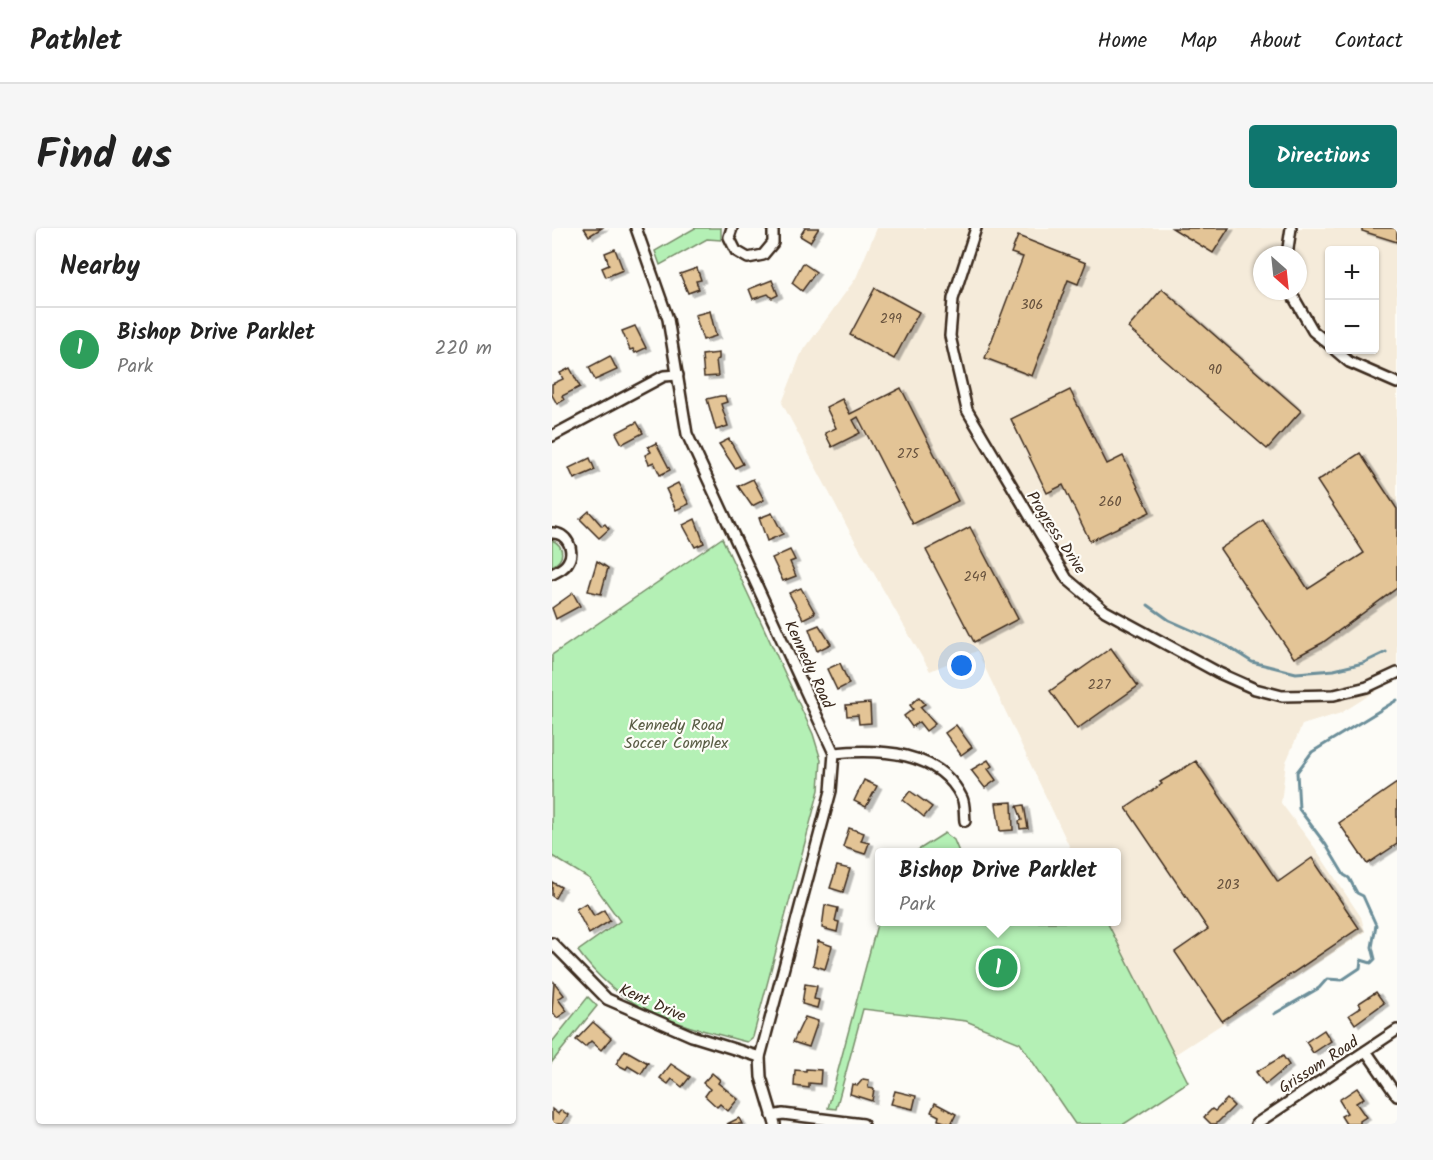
<!DOCTYPE html>
<html lang="en">
<head>
<meta charset="utf-8">
<style>
	body { margin:0; font-family:Kalam,sans-serif; background:#f6f6f6; color:#222 }
	.controls { position:absolute; right:18px; top:18px; display:grid; overflow:hidden; border-radius:6px; box-shadow:0 2px 4px #0004 }
	.controls button { width:54px; height:54px; display:grid; place-items:center; padding:0; border:0; border-bottom:2px solid #e0e0e0; background:#fff; color:#222; font:30px sans-serif }
	.compass { position:absolute; left:701px; top:18px; width:54px; height:54px; border-radius:50%; background:#fff; box-shadow:0 2px 4px #0004; rotate:153deg }
	.you { position:absolute; left:410px; top:438px; width:21px; height:21px; margin:-15px; border:4px solid #fff; border-radius:50%; background:#1a73e8; box-shadow:0 0 0 9px #1a73e833 }
	.badge { display:grid; place-items:center; width:39px; height:39px; border-radius:50%; background:#0f766e; color:#fff; font-size:20px; font-weight:700 }
	.pin { position:absolute; translate:-50% -50%; border:3px solid #fff; box-shadow:0 2px 6px #0006 }
	.popup { position:absolute; left:323px; top:620px; width:246px; height:78px; box-sizing:border-box; display:grid; place-content:center; border-radius:6px; background:#fff; filter:drop-shadow(0 2px 4px #0005); font-size:20px; white-space:nowrap; color:#767676 }
	.popup b { font-size:22px; color:#222 }
	.popup::after { content:''; position:absolute; left:50%; top:100%; margin-left:-12px; border:12px solid transparent; border-top-color:#fff }
	.list { margin:0; padding:0; list-style:none }
	h2 { display:flex; justify-content:space-between; align-items:center; height:78px; margin:0; padding:0 24px; font-size:26px }
	h2 small { font-size:20px; font-weight:400; color:#767676 }
	.list li { display:grid; grid-template-columns:39px 1fr auto; gap:18px; align-items:center; box-sizing:border-box; height:84px; padding:0 24px; border-top:2px solid #e0e0e0 }
	.list b { display:block; font-size:22px; white-space:nowrap }
	.list p { margin:0; font-size:20px; white-space:nowrap; color:#767676 }
	.list em { font-size:20px; font-style:normal; color:#767676 }
	.map { position:relative; flex:none; width:845px; height:896px; overflow:hidden; border-radius:6px }
	header { display:flex; align-items:center; gap:36px; box-sizing:border-box; height:84px; padding:0 30px; background:#fff; border-bottom:2px solid #e0e0e0 }
	header strong { font-size:28px }
	nav { display:flex; gap:33px; margin-inline-start:auto; font-size:21px }
	.intro { display:flex; align-items:center; justify-content:space-between; box-sizing:border-box; height:144px; padding:0 36px }
	h1 { margin:0; font-size:42px }
	.button { padding:15px 27px; border-radius:6px; background:#0f766e; color:#fff; font-size:21px; font-weight:700 }
	main { display:flex; gap:36px; padding:0 36px }
	aside { flex:1; background:#fff; border-radius:6px; box-shadow:0 2px 4px #0004 }
	.map>svg:first-child { display:block }
	.built { fill:#f5ebda; fill-rule:evenodd }
	.green { fill:#b4f0b5; stroke:#788d6a; stroke-width:1.5 }
	.lines { fill:none; stroke-linecap:round; stroke-linejoin:round }
	.stream { stroke:#6c8f9a; stroke-width:3 }
	.building { fill:#e3c496; stroke:#3b2a1e; stroke-width:1.5; filter:url(#shadow) }
	.minor-casing { stroke:#3b2a1e; stroke-width:14 }
	.minor { stroke:#fdfcf7; stroke-width:9 }
	.labels { text-anchor:middle; stroke-width:4.5; stroke-linejoin:round; paint-order:stroke }
	.number-label { font-size:14px; fill:#65503c }
	.street-label { font-size:16px; fill:#3b2a1e; stroke:#fdfcf7 }
	.park-label { font-size:16px; fill:#595c44; stroke:#fdfcf7 }
</style>
</head>
<body>
<header>
<strong>Pathlet</strong>
<nav><a>Home</a><a>Map</a><a>About</a><a>Contact</a></nav>
</header>
<div class="intro"><h1>Find us</h1><a class="button">Directions</a></div>
<main>
<aside>
<h2>Nearby<small></small></h2>
<ul class="list">
<li><span class="badge" style="background:#2e9e5b">1</span><div><b>Bishop Drive Parklet</b><p>Park</p></div><em>220 m</em></li>
</ul>
</aside>
<div class="map">
<svg width="845" height="896" viewBox="0 0 845 896">
	<defs>
		<filter id="shadow"><feDropShadow dx="4.5" dy="2.5" stdDeviation="0" flood-color="#0004"/></filter>
	</defs>
	<rect width="100%" height="100%" fill="#fdfcf7"/>
	<filter id="ink" filterUnits="userSpaceOnUse"><feTurbulence type="fractalNoise" baseFrequency=".0167" numOctaves="2"/><feDisplacementMap in="SourceGraphic" scale="12" xChannelSelector="R" yChannelSelector="G"/><feConvolveMatrix kernelMatrix="1 2 1 2 8 2 1 2 1" color-interpolation-filters="sRGB"/></filter>
	<g filter="url(#ink)">
		<!-- built -->
		<path class="built" d="M325,0H845V450L789,485L750,497L734,534L729,575L763,620L809,689L813,704L622,827L555,694H564V624H520L425,423L378,443L298,304L230,175L249,126L304,50ZM778,22H822V122H778ZM710,27H746V63H710Z"/>
		<!-- green -->
		<g class="green">
			<path d="M143,0H169V12L155,11L108,37L103,23Z"/>
			<path d="M170,310L261,506L269,532L267,562L201,809L195,814C124,795 72,786 26,723L68,693L38,651L0,628V427Z"/>
			<path d="M0,312C13,318 13,332 0,338Z"/>
			<path d="M393,605L402,612L407,624H363Z"/>
			<path d="M327,689L328,694H555L636,854L572,896H523L468,815L414,793L311,781L284,881L276,880Z"/>
			<path d="M36,769L45,778L0,834V814Z"/>
		</g>
		<g class="lines">
			<!-- stream -->
			<g class="stream">
				<path d="M596,377L617,392L675,418L700,434L744,445L782,442L811,435L834,424"/>
				<path d="M722,786L767,760L775,751L790,752L808,740L809,732L819,735L823,731L820,719L824,697L811,668L805,665L797,650L792,647L774,617L747,581L745,544L760,524L845,472"/>
			</g>
		</g>
		<!-- building -->
		<g class="building">
			<path d="M32,0H50L37,8Z"/>
			<path d="M253,0H267L258,14L248,8Z"/>
			<path d="M620,0H677L661,25Z"/>
			<path d="M810,0H845V14L810,3Z"/>
			<path d="M466,8L534,35L526,56L516,52L480,148L433,130L471,29L459,25Z"/>
			<path d="M63,21L71,42L54,49L50,40L57,37L53,25Z"/>
			<path d="M251,35L264,44L250,63L240,55Z"/>
			<path d="M145,40L149,52L144,53L147,61L136,65L128,46Z"/>
			<path d="M220,52L226,67L220,70L216,66L201,71L197,61Z"/>
			<path d="M323,60L367,84L342,131L298,107Z"/>
			<path d="M610,61L749,183L715,221L576,100Z"/>
			<path d="M158,83L164,108L151,112L143,87Z"/>
			<path d="M83,98L94,120L83,125L81,121L78,122L70,103Z"/>
			<path d="M167,125V131L164,132L166,148L152,149L150,127Z"/>
			<path d="M58,128L65,142L43,152L37,139Z"/>
			<path d="M18,140L28,159L10,168L12,172L5,176L0,167V156L11,151L8,145Z"/>
			<path d="M349,160L406,273L361,296L306,189L301,192L308,205L280,219L273,205L284,200L274,179L290,171L298,186Z"/>
			<path d="M518,162L555,236L571,228L598,284L538,313L511,257L495,265L459,191Z"/>
			<path d="M168,168H173L175,174L169,176L176,198L164,202L155,171Z"/>
			<path d="M85,194L91,205L70,216L64,205Z"/>
			<path d="M177,211L191,236L183,240L167,216Z"/>
			<path d="M104,215L118,242L108,247L102,234L97,236L93,227L99,224L96,219Z"/>
			<path d="M808,225L845,281V360L770,415L742,430L668,321L711,292L756,361L812,325L765,253Z"/>
			<path d="M38,230L43,242L22,251L17,240Z"/>
			<path d="M201,251L212,272L200,278L186,258Z"/>
			<path d="M126,255L137,276L124,282L114,261Z"/>
			<path d="M37,283L50,298L53,296L57,301L47,310L28,291Z"/>
			<path d="M220,285L231,306L215,313L207,290Z"/>
			<path d="M143,291L152,315L143,319L131,297Z"/>
			<path d="M418,299L466,391L422,414L374,322Z"/>
			<path d="M238,322L243,332L238,334L244,348L231,353L220,330Z"/>
			<path d="M45,333L56,340L49,366L36,363Z"/>
			<path d="M249,360L263,385L251,391L237,365Z"/>
			<path d="M21,365L28,378L4,391L0,380Z"/>
			<path d="M267,397L279,416L265,423L257,401Z"/>
			<path d="M559,420L586,458L525,501L498,463Z"/>
			<path d="M288,435L297,456L285,462L275,441Z"/>
			<path d="M367,469L373,476L368,479L383,496L374,503L367,494L360,499L352,488L361,481L358,477Z"/>
			<path d="M318,475L319,495L307,496L306,487L295,488L294,477Z"/>
			<path d="M404,497L420,519L409,527L393,505Z"/>
			<path d="M436,532L440,538L436,541L444,552L433,560L419,542Z"/>
			<path d="M644,533L726,654L760,630L807,700L670,793L623,724L656,701L574,580L610,556L608,554Z"/>
			<path d="M312,552L325,558L314,579L302,573Z"/>
			<path d="M845,555V616L815,636L787,595Z"/>
			<path d="M358,563L380,579L372,589L351,572Z"/>
			<path d="M460,574L461,602L448,603L444,575Z"/>
			<path d="M472,577L476,600L468,601L467,593L470,592L465,578Z"/>
			<path d="M297,600L312,605L309,613L317,615L313,626L291,619Z"/>
			<path d="M285,638L298,641L291,664L278,660Z"/>
			<path d="M0,654L9,659L3,670L0,668Z"/>
			<path d="M34,675L42,688L52,682L58,693L37,706L24,681Z"/>
			<path d="M273,677L286,680L283,693L287,694L285,704L270,700Z"/>
			<path d="M266,713L280,718L273,741L261,737Z"/>
			<path d="M2,754L12,767L6,771L15,783L5,790L0,783Z"/>
			<path d="M253,756L265,758L262,771L267,772L265,780L250,776Z"/>
			<path d="M824,764L832,775L803,796L797,787L809,779L807,775Z"/>
			<path d="M253,789L266,793L257,819L241,814Z"/>
			<path d="M41,794L59,810L49,822L39,813L33,819L24,812Z"/>
			<path d="M772,802L779,813L761,825L754,814Z"/>
			<path d="M73,822L96,835L89,846L76,838L74,841L64,836Z"/>
			<path d="M731,828L737,837L713,857L704,844Z"/>
			<path d="M119,836L138,849L130,859L120,851L116,856L108,850Z"/>
			<path d="M254,841L269,842L268,856L257,855V860L242,858L243,842L254,843Z"/>
			<path d="M160,845L168,852L166,855L186,871L176,883L168,876L165,879L153,868L158,861L151,855Z"/>
			<path d="M311,851L317,852L316,860L322,861L320,873L298,866L300,856L306,857Z"/>
			<path d="M805,860L812,870L804,875L814,889L808,893V896H794L789,888L795,885L787,872Z"/>
			<path d="M343,863L364,868L361,881L339,876Z"/>
			<path d="M675,871L682,878L664,896H659L652,889L660,881L663,883Z"/>
			<path d="M383,875L404,886L399,896L386,892L387,888L379,884Z"/>
			<path d="M0,881L6,886L9,882L16,887L10,896H0Z"/>
			<path d="M187,890L190,896H175Z"/>
		</g>
		<g class="lines">
			<defs>
				<g id="minor">
					<path d="M84,0L116,91L135,206L282,525L279,563L208,829L209,849L223,896"/>
					<path d="M180,0L177,9L184,23L196,30L211,27L221,15V0"/>
					<path d="M424,0L401,71L398,108L415,182L515,351L553,383L667,445L703,461L730,468L782,467L815,459L845,445"/>
					<path d="M735,27L739,0"/>
					<path d="M738,63L761,103L778,117"/>
					<path d="M783,122L797,134L845,155"/>
					<path d="M0,208L112,148L126,147"/>
					<path d="M0,305C14,304 24,322 16,334C13,340 6,343 0,346"/>
					<path d="M282,525C327,521 387,522 410,570C413,576 412,586 413,593"/>
					<path d="M0,715L55,771L140,808L208,829"/>
					<path d="M814,823L845,868"/>
					<path d="M220,888L231,886L311,896"/>
					<path d="M704,896L845,802"/>
				</g>
			</defs>
			<!-- minor casing -->
			<use href="#minor" class="minor-casing"/>
			<!-- minor -->
			<use href="#minor" class="minor"/>
		</g>
	</g>
	<g class="labels">
		<!-- number labels -->
		<g class="number-label">
			<text x="480" y="81">306</text>
			<text x="339" y="95">299</text>
			<text x="663" y="146">90</text>
			<text x="356" y="230">275</text>
			<text x="558" y="278">260</text>
			<text x="423" y="353">249</text>
			<text x="547" y="461">227</text>
			<text x="676" y="661">203</text>
		</g>
		<!-- street labels -->
		<g class="street-label">
			<text transform="translate(505 304) rotate(57)" y="6">Progress Drive</text>
			<text transform="translate(258 436) rotate(65)" y="6">Kennedy Road</text>
			<text transform="translate(101 774) rotate(24)" y="6">Kent Drive</text>
			<text transform="translate(766 836) rotate(-33)" y="6">Grissom Road</text>
		</g>
		<!-- park labels -->
		<g class="park-label">
			<text x="124" y="502">Kennedy Road<tspan x="124" dy="18">Soccer Complex</tspan></text>
		</g>
	</g>
</svg>
<div class="controls">
<button>+</button>
<button>−</button>
</div>
<svg class="compass" viewBox="-18 -18 36 36"><path d="M0-13l5 13h-10z" fill="#e53935"/><path d="M0 13l5-13h-10z" fill="#767676"/></svg>
<div class="you"></div>
<div class="pin badge" style="left:446px;top:740px;background:#2e9e5b">1</div>
<div class="popup"><b>Bishop Drive Parklet</b>Park</div>
</div>
</main>
</body>
</html>
